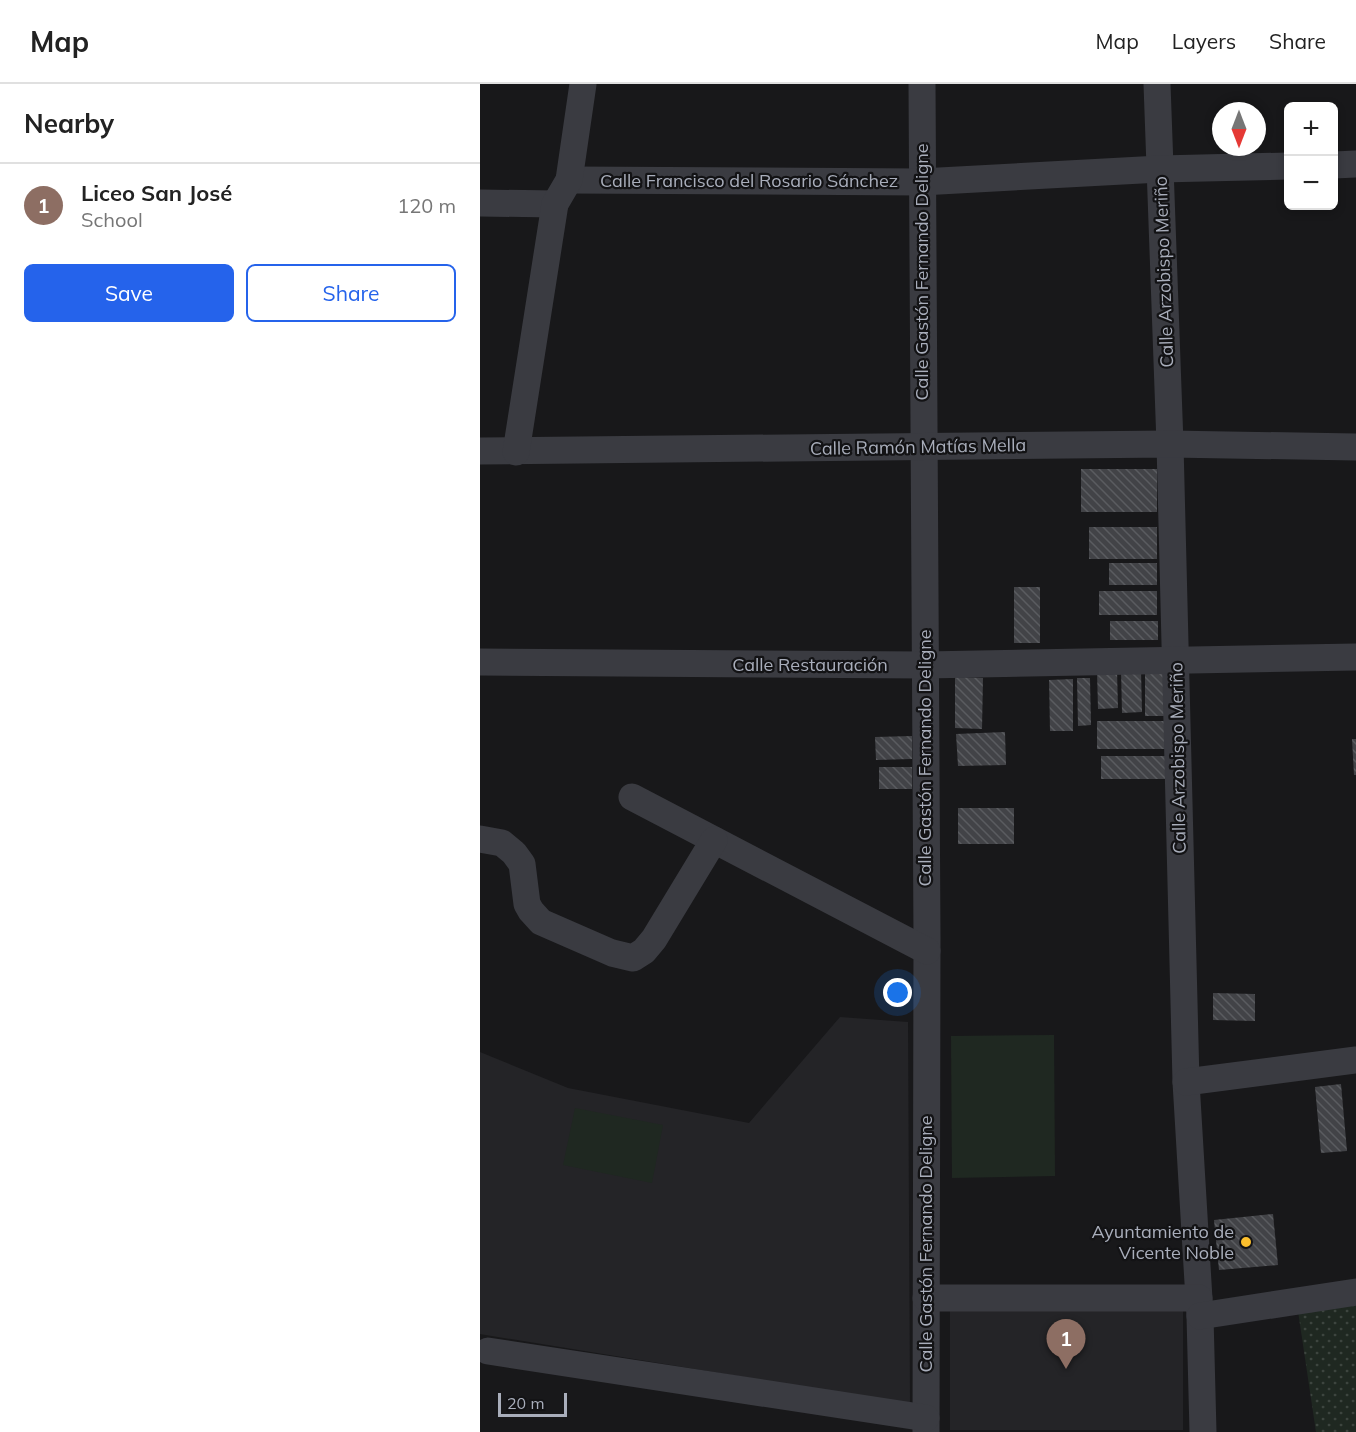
<!DOCTYPE html>
<html lang="en">
<head>
<meta charset="utf-8">
<style>
	body { margin:0; font-family:Mulish,sans-serif; background:#f2f2f2; color:#222 }
	.controls { position:absolute; right:18px; top:18px; display:grid; overflow:hidden; border-radius:9px; box-shadow:0 3px 9px #0003 }
	.controls button { width:54px; height:54px; display:grid; place-items:center; padding:0; border:0; border-bottom:2px solid #e0e0e0; background:#fff; color:#222; font:30px sans-serif }
	.compass { position:absolute; left:732px; top:18px; width:54px; height:54px; border-radius:50%; background:#fff; box-shadow:0 3px 9px #0003; rotate:180deg }
	.scale { position:absolute; left:18px; bottom:15px; width:69px; box-sizing:border-box; padding-left:6px; border:3px solid #a9aebb; border-top:0; font-size:16px; line-height:21px; white-space:nowrap; color:#a9aebb; -webkit-text-stroke:4px #131315; paint-order:stroke }
	.you { position:absolute; left:418px; top:909px; width:21px; height:21px; margin:-15px; border:4px solid #fff; border-radius:50%; background:#1a73e8; box-shadow:0 0 0 9px #1a73e833 }
	.badge { display:grid; place-items:center; width:39px; height:39px; border-radius:50%; background:#2563eb; color:#fff; font-size:20px; font-weight:700 }
	.pin { position:absolute; translate:-50% -50px; filter:drop-shadow(0 2px 3px #0008) }
	.pin::after { content:''; position:absolute; top:32px; width:21px; height:18px; background:inherit; clip-path:polygon(0 0,100% 0,50% 100%) }
	.list { margin:0; padding:0; list-style:none }
	h2 { display:flex; justify-content:space-between; align-items:center; height:78px; margin:0; padding:0 24px; font-size:26px }
	h2 small { font-size:20px; font-weight:400; color:#767676 }
	.list li { display:grid; grid-template-columns:39px 1fr auto; gap:18px; align-items:center; box-sizing:border-box; height:84px; padding:0 24px; border-top:2px solid #e0e0e0 }
	.list b { display:block; font-size:22px; white-space:nowrap }
	.list p { margin:0; font-size:20px; white-space:nowrap; color:#767676 }
	.list em { font-size:20px; font-style:normal; color:#767676 }
	.actions { display:flex; gap:12px; padding:18px 24px }
	.actions a { flex:1; padding:14px 0; border:2px solid #2563eb; border-radius:9px; text-align:center; font-size:21px; color:#2563eb }
	.actions .main { background:#2563eb; color:#fff }
	.map { position:relative; flex:none; width:876px; height:1348px; overflow:hidden }
	header { display:flex; align-items:center; gap:36px; box-sizing:border-box; height:84px; padding:0 30px; background:#fff; border-bottom:2px solid #e0e0e0 }
	header strong { font-size:28px }
	nav { display:flex; gap:33px; margin-inline-start:auto; font-size:21px }
	main { display:flex }
	aside { flex:1; background:#fff }
	.map>svg:first-child { display:block }
	.built { fill:#242427 }
	.green { fill:url(#green-dots) }
	.pitch { fill:#1f2821 }
	.building { fill:url(#building-back-hatch) }
	.lines { fill:none; stroke-linecap:round; stroke-linejoin:round }
	.minor { stroke:#3a3b41; stroke-width:27 }
	.poi-dot { fill:#fdc02d; stroke:#131315; stroke-width:2 }
	.labels { text-anchor:middle; stroke-width:4.5; stroke-linejoin:round; paint-order:stroke }
	.street-label { font-size:18px; fill:#a9aebb; stroke:#131315 }
	.poi-label { font-size:18px; fill:#a9aebb; stroke:#131315; text-anchor:end }
</style>
</head>
<body>
<header>
<strong>Map</strong>
<nav><a>Map</a><a>Layers</a><a>Share</a></nav>
</header>
<main>
<aside>
<h2>Nearby<small></small></h2>
<ul class="list">
<li><span class="badge" style="background:#8d6e63">1</span><div><b>Liceo San José</b><p>School</p></div><em>120 m</em></li>
</ul>
<div class="actions"><a class="main">Save</a><a>Share</a></div>
</aside>
<div class="map">
<svg width="876" height="1348" viewBox="0 0 876 1348">
	<defs>
		<pattern id="green-dots" width="8" height="8" patternUnits="userSpaceOnUse" patternTransform="scale(1.5)"><rect width="8" height="8" fill="#1f2821"/><path d="M2 2h.1M6 6h.1" fill="none" stroke="#3d453f" stroke-width="1.8" stroke-linecap="round"/></pattern>
		<pattern id="building-back-hatch" width="6" height="6" patternUnits="userSpaceOnUse" patternTransform="scale(1.5)"><rect width="6" height="6" fill="#424347"/><path d="M-1 5l2 2M0 0l6 6M5-1l2 2" fill="none" stroke="#5a5c60"/></pattern>
	</defs>
	<rect width="100%" height="100%" fill="#18181a"/>
	<!-- built -->
	<g class="built">
		<path d="M360,933L428,938L430,1320L0,1250V968L88,1004L269,1039Z"/>
		<path d="M703,1221V1346H470V1224Z"/>
	</g>
	<!-- green -->
	<path class="green" d="M876,1218V1348H836L818,1227Z"/>
	<!-- pitch -->
	<g class="pitch">
		<path d="M574,951L575,1092L472,1094L471,952Z"/>
		<path d="M95,1024L183,1041L172,1099L83,1081Z"/>
	</g>
	<!-- building -->
	<g class="building">
		<rect x="601" y="385" width="76" height="43"/>
		<rect x="609" y="443" width="68" height="32"/>
		<rect x="629" y="479" width="48" height="22"/>
		<rect x="534" y="503" width="26" height="56"/>
		<rect x="619" y="507" width="58" height="24"/>
		<rect x="630" y="537" width="48" height="19"/>
		<path d="M637,586L638,624L618,625L617,587Z"/>
		<path d="M641,586H661L662,628L642,629Z"/>
		<rect x="665" y="587" width="20" height="45"/>
		<path d="M475,593L503,594L502,645L475,644Z"/>
		<path d="M597,594H610L611,641L598,642Z"/>
		<path d="M593,595V647H570L569,596Z"/>
		<rect x="617" y="637" width="68" height="28"/>
		<path d="M525,648L526,681L478,682L476,650Z"/>
		<path d="M432,652V675L396,676L395,653Z"/>
		<path d="M872,655H876V691H874Z"/>
		<path d="M621,672H686L687,695H621Z"/>
		<rect x="399" y="683" width="33" height="22"/>
		<rect x="478" y="724" width="56" height="36"/>
		<path d="M733,909L775,910V937L733,936Z"/>
		<path d="M861,1000L867,1067L841,1069L835,1003Z"/>
		<path d="M793,1130L798,1181L739,1186L734,1136Z"/>
	</g>
	<g class="lines">
		<!-- minor -->
		<g class="minor">
			<path d="M442,0L447,853L446,1348"/>
			<path d="M677,0L690,360L706,998L720,1232L723,1348"/>
			<path d="M854,81L876,80"/>
			<path d="M89,96L441,98L680,85L808,82"/>
			<path d="M0,119L75,120"/>
			<path d="M0,367L690,360L876,363"/>
			<path d="M36,368L75,120L89,96L103,0"/>
			<path d="M0,578L445,581L876,573"/>
			<path d="M152,713L447,867"/>
			<path d="M0,755L22,759L34,769L42,780L47,820L51,827L61,838L132,869L153,874L164,867L174,855L234,756"/>
			<path d="M706,998L876,976"/>
			<path d="M446,1214H719"/>
			<path d="M720,1232L876,1208"/>
			<path d="M8,1267L446,1334"/>
		</g>
	</g>
	<!-- markers -->
	<circle class="poi-dot" cx="766" cy="1158" r="6"/>
	<g class="labels">
		<!-- street labels -->
		<g class="street-label">
			<text x="269" y="103">Calle Francisco del Rosario Sánchez</text>
			<text transform="translate(442 188) rotate(-90)" y="6">Calle Gastón Fernando Deligne</text>
			<text transform="translate(684 188) rotate(-92)" y="6">Calle Arzobispo Meriño</text>
			<text transform="translate(438 363) rotate(-1)" y="6">Calle Ramón Matías Mella</text>
			<text x="330" y="587">Calle Restauración</text>
			<text transform="translate(445 674) rotate(-90)" y="6">Calle Gastón Fernando Deligne</text>
			<text transform="translate(698 674) rotate(-91)" y="6">Calle Arzobispo Meriño</text>
			<text transform="translate(446 1160) rotate(-90)" y="6">Calle Gastón Fernando Deligne</text>
		</g>
		<!-- poi labels -->
		<g class="poi-label">
			<text x="754" y="1154">Ayuntamiento de<tspan x="754" dy="21">Vicente Noble</tspan></text>
		</g>
	</g>
</svg>
<div class="controls">
<button>+</button>
<button>−</button>
</div>
<svg class="compass" viewBox="-18 -18 36 36"><path d="M0-13l5 13h-10z" fill="#e53935"/><path d="M0 13l5-13h-10z" fill="#767676"/></svg>
<div class="scale">20 m</div>
<div class="you"></div>
<div class="pin badge" style="left:586px;top:1285px;background:#8d6e63">1</div>
</div>
</main>
</body>
</html>
